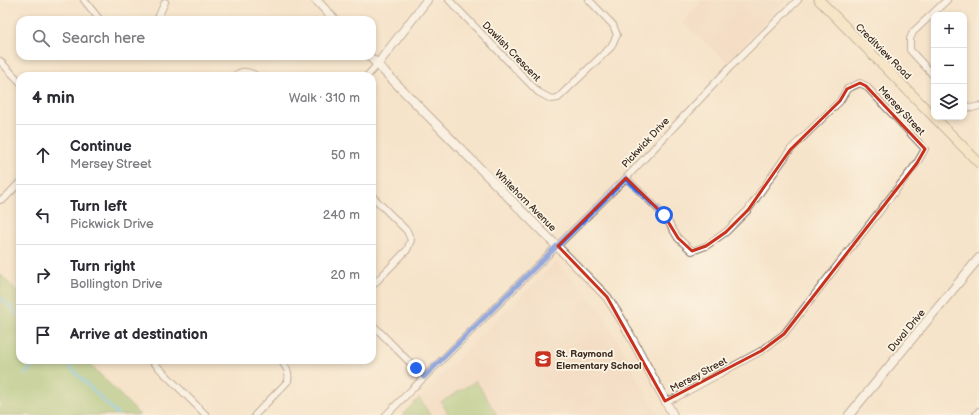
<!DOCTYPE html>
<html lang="en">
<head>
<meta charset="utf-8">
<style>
	body { margin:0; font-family:"Balsamiq Sans",sans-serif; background:#f2f2f3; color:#2b2b33 }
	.controls { position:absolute; right:12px; top:12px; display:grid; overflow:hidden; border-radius:8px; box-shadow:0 2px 6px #0003 }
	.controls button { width:36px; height:36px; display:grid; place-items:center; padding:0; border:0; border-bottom:1px solid #e1e1e2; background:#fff; color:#2b2b33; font:20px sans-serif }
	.stop { position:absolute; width:12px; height:12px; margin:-9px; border:3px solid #2563eb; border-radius:50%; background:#fff }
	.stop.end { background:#2563eb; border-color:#fff; box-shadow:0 1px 4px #0008 }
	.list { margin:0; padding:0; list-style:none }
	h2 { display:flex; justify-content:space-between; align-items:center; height:52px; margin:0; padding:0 16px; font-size:17px }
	h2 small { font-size:13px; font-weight:400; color:#7c7c81 }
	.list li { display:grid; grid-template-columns:26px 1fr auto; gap:12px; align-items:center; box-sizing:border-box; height:60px; padding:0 16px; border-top:1px solid #e1e1e2 }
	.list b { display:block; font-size:15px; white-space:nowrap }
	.list p { margin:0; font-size:13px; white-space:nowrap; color:#7c7c81 }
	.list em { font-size:13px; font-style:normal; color:#7c7c81 }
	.icon { flex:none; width:22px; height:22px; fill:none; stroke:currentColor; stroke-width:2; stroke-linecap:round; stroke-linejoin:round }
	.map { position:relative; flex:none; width:979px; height:415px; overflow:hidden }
	.search { position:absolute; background:#fff; box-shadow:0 2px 6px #0003; left:16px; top:16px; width:360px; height:44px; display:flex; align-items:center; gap:10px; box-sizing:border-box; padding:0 14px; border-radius:12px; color:#7c7c81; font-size:15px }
	.panel { position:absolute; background:#fff; box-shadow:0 2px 6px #0003; left:16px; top:72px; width:360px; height:292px; border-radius:12px }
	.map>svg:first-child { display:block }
	.built { fill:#f1d5bd }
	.green { fill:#97c26f; stroke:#697646 }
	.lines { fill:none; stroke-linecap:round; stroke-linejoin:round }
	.stream { stroke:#61c3df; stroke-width:2.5 }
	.minor-casing { stroke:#7c6b5a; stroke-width:8 }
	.tertiary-casing { stroke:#7c6b5a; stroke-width:10 }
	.secondary-casing { stroke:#7c6b5a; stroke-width:11 }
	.minor { stroke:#fff; stroke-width:6 }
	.tertiary { stroke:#fff; stroke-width:8 }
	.secondary { stroke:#f9e7c3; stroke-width:9 }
	.route { stroke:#2563eb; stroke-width:5 }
	.marked { fill:none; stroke:#c8321e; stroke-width:3; stroke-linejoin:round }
	.labels { text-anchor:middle; stroke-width:3.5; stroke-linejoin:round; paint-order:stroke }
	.street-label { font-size:10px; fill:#3b2a1e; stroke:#fcf5e5 }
	.poi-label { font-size:10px; font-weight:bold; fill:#3b2a1e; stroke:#fcf5e5; text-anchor:start }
</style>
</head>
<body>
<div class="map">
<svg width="979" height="415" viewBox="0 0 979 415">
	<rect width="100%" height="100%" fill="#fcf5e5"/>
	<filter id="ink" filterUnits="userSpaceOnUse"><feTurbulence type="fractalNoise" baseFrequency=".025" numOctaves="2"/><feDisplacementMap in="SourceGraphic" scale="8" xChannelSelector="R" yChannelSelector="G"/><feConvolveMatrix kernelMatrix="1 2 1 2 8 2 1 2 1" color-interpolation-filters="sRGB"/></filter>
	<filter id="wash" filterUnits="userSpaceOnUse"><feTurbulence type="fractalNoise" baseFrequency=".012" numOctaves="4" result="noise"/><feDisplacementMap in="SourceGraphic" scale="16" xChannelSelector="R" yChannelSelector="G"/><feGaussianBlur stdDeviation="0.9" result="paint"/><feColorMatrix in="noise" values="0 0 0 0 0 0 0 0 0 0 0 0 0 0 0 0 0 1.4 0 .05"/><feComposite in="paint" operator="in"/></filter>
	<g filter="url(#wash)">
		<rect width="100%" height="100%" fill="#f6e4ca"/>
		<!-- built -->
		<g class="built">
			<path d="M703,0H786L727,62L682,23Z"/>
			<path d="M556,262L580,286L601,310L658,415H430L419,398L479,337Z"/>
		</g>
		<!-- green -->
		<g class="green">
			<path d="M0,274L20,294V360H86L140,415H0Z"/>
			<path d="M476,381L497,415H449L441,402Z"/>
			<path d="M419,398L430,415H402Z"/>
		</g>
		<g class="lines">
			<!-- stream -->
			<g class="stream">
				<path d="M0,297L20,317"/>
				<path d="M63,360L118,415"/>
				<path d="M25,374L39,360"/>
			</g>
		</g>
	</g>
	<g filter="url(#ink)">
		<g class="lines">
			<defs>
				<g id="minor">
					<path d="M84,0L100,20"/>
					<path d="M449,0L538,92L551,99L558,98L611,47L617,35L613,25L589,0"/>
					<path d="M157,20L165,2"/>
					<path d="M0,61L20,82"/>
					<path d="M235,76C241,70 250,71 256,76"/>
					<path d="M367,76L377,65"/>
					<path d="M934,76L910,50V39L913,32L947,0"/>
					<path d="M964,105L972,108L979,106"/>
					<path d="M626,178L664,215L678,238L692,251L706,246L726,232L748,210L790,150L840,101L847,89L860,83L866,86L925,149L917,163L784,334L761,351L675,398L665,401"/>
					<path d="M372,196L407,231L411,240L407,250L372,286"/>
					<path d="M0,200L5,198L20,182"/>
					<path d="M372,324L424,377"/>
					<path d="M151,360L206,415"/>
					<path d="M255,415L288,381C290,372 286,366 280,360"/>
					<path d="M386,415L626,178L732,65L798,0"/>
					<path d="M976,415L979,411"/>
				</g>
				<g id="tertiary">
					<path d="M316,0L335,20"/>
					<path d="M369,56L607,297L623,322L673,415"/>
					<path d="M377,65L427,0"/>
					<path d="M849,415L979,258"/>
				</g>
				<g id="secondary">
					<path d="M819,0L934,117"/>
					<path d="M934,117L979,163"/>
				</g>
			</defs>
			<!-- minor casing -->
			<use href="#minor" class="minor-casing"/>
			<!-- tertiary casing -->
			<use href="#tertiary" class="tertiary-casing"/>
			<!-- secondary casing -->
			<use href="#secondary" class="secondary-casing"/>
			<!-- minor -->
			<use href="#minor" class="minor"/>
			<!-- tertiary -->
			<use href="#tertiary" class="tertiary"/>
			<!-- secondary -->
			<use href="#secondary" class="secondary"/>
		</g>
	</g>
	<g class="lines" filter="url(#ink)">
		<!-- route -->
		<path class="route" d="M416,368L424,377L431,370L626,178L664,215"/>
	</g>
	<!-- marked area -->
	<path d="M0 0H979V415H0ZM860,83L866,86L925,149L917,163L784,334L761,351L665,401L607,297L558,246L626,178L664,215L678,238L692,251L706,246L726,232L748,210L790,150L840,101L847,89Z" fill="#f6e4ca" fill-opacity=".55" fill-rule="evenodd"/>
	<path class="marked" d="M860,83L866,86L925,149L917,163L784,334L761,351L665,401L607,297L558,246L626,178L664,215L678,238L692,251L706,246L726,232L748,210L790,150L840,101L847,89Z"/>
	<!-- icons -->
	<defs>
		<symbol id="school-square" viewBox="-11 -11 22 22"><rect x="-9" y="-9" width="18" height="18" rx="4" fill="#c8321e" stroke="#fcf5e5"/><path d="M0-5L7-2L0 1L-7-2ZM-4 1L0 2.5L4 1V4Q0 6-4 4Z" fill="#fff"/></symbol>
	</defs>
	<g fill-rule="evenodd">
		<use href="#school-square" x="533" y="349" width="20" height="20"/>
	</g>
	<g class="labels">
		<!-- street labels -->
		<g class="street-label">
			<text transform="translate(512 51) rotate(46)" y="4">Dawlish Crescent</text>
			<text transform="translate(884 51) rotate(45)" y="4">Creditview Road</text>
			<text transform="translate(902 110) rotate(47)" y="4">Mersey Street</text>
			<text transform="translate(645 142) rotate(-47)" y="4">Pickwick Drive</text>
			<text transform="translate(526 200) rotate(45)" y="4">Whitehorn Avenue</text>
			<text transform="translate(906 330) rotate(-50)" y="4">Duval Drive</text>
			<text transform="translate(698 374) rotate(-28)" y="4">Mersey Street</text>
		</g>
		<!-- poi labels -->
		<g class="poi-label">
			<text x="556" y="357">St. Raymond<tspan x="556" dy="12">Elementary School</tspan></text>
		</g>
	</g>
</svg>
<div class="controls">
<button>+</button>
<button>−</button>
<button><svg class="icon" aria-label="layers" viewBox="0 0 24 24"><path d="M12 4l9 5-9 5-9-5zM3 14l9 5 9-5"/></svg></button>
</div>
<div class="stop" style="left:664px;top:215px"></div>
<div class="stop end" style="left:416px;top:368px"></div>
<div class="search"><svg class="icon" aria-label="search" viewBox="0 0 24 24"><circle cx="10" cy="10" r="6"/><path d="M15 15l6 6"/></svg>Search here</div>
<section class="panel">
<h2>4 min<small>Walk · 310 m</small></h2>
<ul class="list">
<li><svg class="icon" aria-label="ahead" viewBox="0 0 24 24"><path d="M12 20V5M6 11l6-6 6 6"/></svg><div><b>Continue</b><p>Mersey Street</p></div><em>50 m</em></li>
<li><svg class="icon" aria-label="left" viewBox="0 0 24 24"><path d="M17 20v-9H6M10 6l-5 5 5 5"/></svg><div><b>Turn left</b><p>Pickwick Drive</p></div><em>240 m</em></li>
<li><svg class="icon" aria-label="right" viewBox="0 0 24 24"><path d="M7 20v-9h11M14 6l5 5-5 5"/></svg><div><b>Turn right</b><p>Bollington Drive</p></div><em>20 m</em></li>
<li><svg class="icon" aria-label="arrive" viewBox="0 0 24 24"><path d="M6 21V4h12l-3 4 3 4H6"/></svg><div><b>Arrive at destination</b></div></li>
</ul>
</section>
</div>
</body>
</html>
